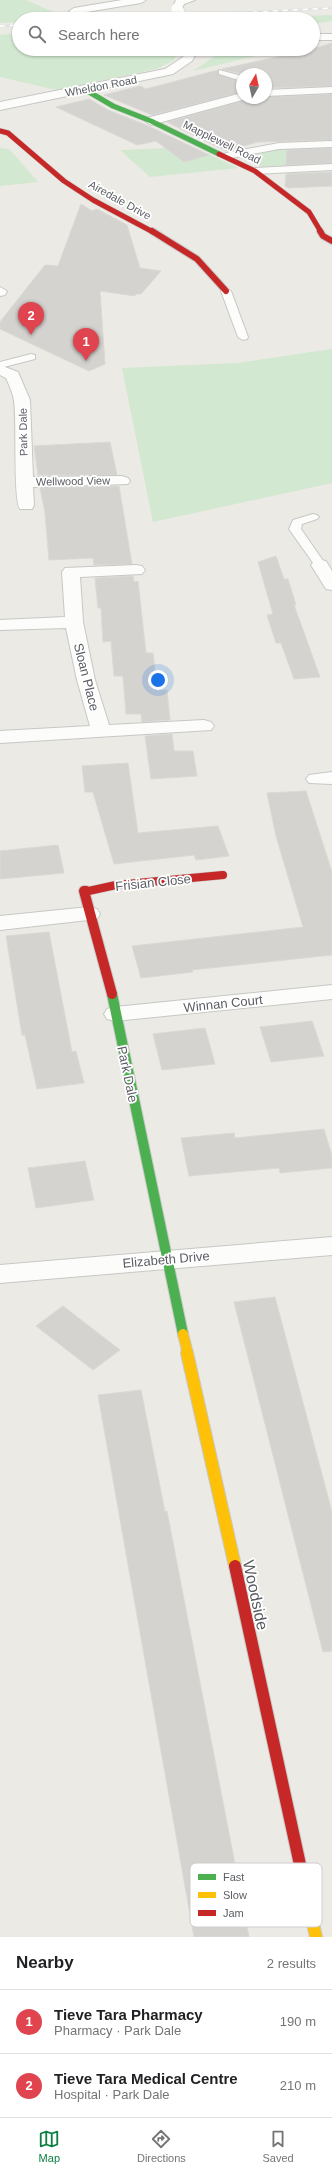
<!DOCTYPE html>
<html lang="en">
<head>
<meta charset="utf-8">
<style>
	body { margin:0; font-family:Helvetica,sans-serif; background:#f2f2f2; color:#202124 }
	.compass { position:absolute; left:236px; top:68px; width:36px; height:36px; border-radius:50%; background:#fff; box-shadow:0 1px 3px #0004; rotate:9deg }
	.you { position:absolute; left:158px; top:680px; width:14px; height:14px; margin:-10px; border:3px solid #fff; border-radius:50%; background:#1a73e8; box-shadow:0 0 0 6px #1a73e833 }
	.badge { display:grid; place-items:center; width:26px; height:26px; border-radius:50%; background:#0b8043; color:#fff; font-size:13px; font-weight:700 }
	.pin { position:absolute; translate:-50% -33px; filter:drop-shadow(0 1px 2px #0008) }
	.pin::after { content:''; position:absolute; top:21px; width:14px; height:12px; background:inherit; clip-path:polygon(0 0,100% 0,50% 100%) }
	.list { margin:0; padding:0; list-style:none }
	h2 { display:flex; justify-content:space-between; align-items:center; height:52px; margin:0; padding:0 16px; font-size:17px }
	h2 small { font-size:13px; font-weight:400; color:#757577 }
	.list li { display:grid; grid-template-columns:26px 1fr auto; gap:12px; align-items:center; box-sizing:border-box; height:64px; padding:0 16px; border-top:1px solid #e0e0e0 }
	.list b { display:block; font-size:15px; white-space:nowrap }
	.list p { margin:0; font-size:13px; white-space:nowrap; color:#757577 }
	.list em { font-size:13px; font-style:normal; color:#757577 }
	.icon { flex:none; width:22px; height:22px; fill:none; stroke:currentColor; stroke-width:2; stroke-linecap:round; stroke-linejoin:round }
	.map { position:relative; flex:none; width:332px; height:1937px; overflow:hidden }
	.search { position:absolute; background:#fff; box-shadow:0 1px 3px #0004; left:12px; right:12px; top:12px; height:44px; display:flex; align-items:center; gap:10px; box-sizing:border-box; padding:0 14px; border-radius:22px; color:#757577; font-size:15px }
	.sheet { height:180px; background:#fff }
	nav { display:flex; justify-content:space-around; align-items:center; box-sizing:border-box; height:56px; border-top:1px solid #e0e0e0; background:#fff; font-size:11px; color:#757577 }
	nav a { display:grid; justify-items:center; gap:2px }
	nav .on { color:#0b8043 }
	.map>svg:first-child { display:block }
	.green { fill:#d2e8d0 }
	.building { fill:#d4d3cf; stroke:#dad9d4 }
	.lines { fill:none; stroke-linecap:round; stroke-linejoin:round }
	.lane-casing { stroke:#c7c8c6; stroke-width:2 }
	.street-casing { stroke:#c7c8c6; stroke-width:2 }
	.fast-far1-casing { stroke:#c8c9c8; stroke-width:6 }
	.fast-casing { stroke:#c8c9c8; stroke-width:12 }
	.slow-far1-casing { stroke:#c8c9c8; stroke-width:12 }
	.slow-casing { stroke:#c8c9c8; stroke-width:14 }
	.jam-far4-casing { stroke:#c8c9c8; stroke-width:6 }
	.jam-far3-casing { stroke:#c8c9c8; stroke-width:8 }
	.jam-far2-casing { stroke:#c8c9c8; stroke-width:9 }
	.jam-far1-casing { stroke:#c8c9c8; stroke-width:12 }
	.jam-casing { stroke:#c8c9c8; stroke-width:14 }
	.lane { fill:#fcfcfb; fill-rule:evenodd }
	.street { fill:#fcfcfb; fill-rule:evenodd }
	.fast-far1 { stroke:#4caf50; stroke-width:5 }
	.fast { stroke:#4caf50; stroke-width:10 }
	.slow-far1 { stroke:#ffc107; stroke-width:10 }
	.slow { stroke:#ffc107; stroke-width:12 }
	.jam-far4 { stroke:#c62828; stroke-width:5 }
	.jam-far3 { stroke:#c62828; stroke-width:6 }
	.jam-far2 { stroke:#c62828; stroke-width:8 }
	.jam-far1 { stroke:#c62828; stroke-width:10 }
	.jam { stroke:#c62828; stroke-width:12 }
	.rail-casing { stroke:#e2e3e2; stroke-width:2.5 }
	.rail { stroke:#fff; stroke-width:1.5; stroke-dasharray:5; stroke-linecap:butt }
	.street-bridge-casing { stroke:#c7c8c6; stroke-width:13; stroke-linecap:butt }
	.street-bridge { stroke:#fcfcfb; stroke-width:12 }
	.labels { text-anchor:middle; stroke-width:3.5; stroke-linejoin:round; paint-order:stroke }
	.far-street-label { font-size:11px; fill:#5a5d63; stroke:#fff }
	.street-label { font-size:13px; fill:#5a5d63; stroke:#fff }
	.near-street-label { font-size:16px; fill:#5a5d63; stroke:#fff }
	.key { fill:#fff; stroke:#ceced0; stroke-width:1 }
	.key-label { font-size:11px; fill:#5a5d63 }
</style>
</head>
<body>
<div class="map">
<svg width="332" height="1937" viewBox="0 0 332 1937">
	<rect width="100%" height="100%" fill="#ebeae4"/>
	<!-- green -->
	<g class="green">
		<path d="M0,0H26L67,18L19,19V22L0,23Z"/>
		<path d="M332,15V21L313,24V19H239Z"/>
		<path d="M19,33V49H179L174,60L156,69L56,90L0,77V35Z"/>
		<path d="M202,49H240L238,50L249,53H200Z"/>
		<path d="M259,55L193,71L215,56Z"/>
		<path d="M193,147L238,168L150,177L120,150Z"/>
		<path d="M332,147V163L262,167L240,156L277,149Z"/>
		<path d="M0,148L9,149L38,182L0,186Z"/>
		<path d="M332,349V483L153,522L122,368L237,363Z"/>
	</g>
	<!-- building -->
	<g class="building">
		<path d="M332,43V86L266,88V74H242L222,69L313,49Z"/>
		<path d="M218,70L219,75L242,82V92L152,115L104,95L140,86L146,89Z"/>
		<path d="M332,94V140L258,142L226,151L167,122L246,100L248,98Z"/>
		<path d="M89,99L108,110L146,125L209,155L184,162L156,141L137,145L56,107Z"/>
		<path d="M332,148V163L286,165L287,150Z"/>
		<path d="M332,172V186L288,188L285,186L286,174Z"/>
		<path d="M81,204L92,211L97,209L127,225L140,268L161,271L141,294H136L135,296L100,291L105,364L89,371L0,329V322L45,265L58,266Z"/>
		<path d="M110,442L117,475H38L34,446Z"/>
		<path d="M119,486L132,564L94,565L93,558L49,560L45,513L40,488Z"/>
		<path d="M276,556L284,579H288L296,605H294L320,677L294,679L281,643H276L267,615L273,614L258,562Z"/>
		<path d="M133,576L134,582L138,581L146,653H153L157,690H167L170,720L142,722L141,714H126L123,676H114L111,641L103,642L101,608H98L95,578Z"/>
		<path d="M172,734L174,751H193L197,776L151,779L145,736Z"/>
		<path d="M128,763L138,833L218,826L229,856L196,860L194,855L114,864L93,792H85L82,766Z"/>
		<path d="M306,791L332,872V955L192,970L193,972L141,978L132,946L303,927L276,836L267,793Z"/>
		<path d="M58,845L64,873L0,879V851Z"/>
		<path d="M49,932L72,1052L76,1051L84,1083L37,1089L25,1035H22L6,936Z"/>
		<path d="M312,1021L324,1056L271,1062L260,1027Z"/>
		<path d="M205,1028L215,1064L162,1070L153,1034Z"/>
		<path d="M324,1129L332,1156V1168L280,1173L279,1168L189,1176L181,1138L234,1133L235,1138Z"/>
		<path d="M85,1161L94,1200L36,1208L28,1168Z"/>
		<path d="M275,1297L332,1512V1651L323,1652L234,1302Z"/>
		<path d="M63,1306L120,1350L93,1370L36,1326Z"/>
		<path d="M141,1390L165,1512L167,1511L249,1937H194L98,1395Z"/>
	</g>
	<g class="lines">
		<defs>
			<g id="lane">
				<path d="M219,70L242,76V81L219,74Z"/>
				<path d="M332,141V147L279,149L226,159L222,156L226,153L279,143Z"/>
				<path d="M332,164V170L255,174L251,171L255,168Z"/>
				<path d="M226,288L231,291L248,337L247,339L243,340L238,337L221,291Z"/>
				<path d="M31,354L35,355V359L0,368V362Z"/>
				<path d="M313,514L317,515L319,517L317,519L302,524L301,529L326,565L320,569L316,567L289,529L293,520Z"/>
			</g>
			<g id="street">
				<path d="M122,0H146L141,3L74,14L69,11L74,8Z"/>
				<path d="M176,0H195L184,4L181,11L177,12L172,9Z"/>
				<rect x="313" y="34" width="19" height="6"/>
				<path d="M186,49H198L192,61L173,74L0,110V102L165,69L183,57Z"/>
				<path d="M248,49H263L252,54L248,53Z"/>
				<path d="M332,87V93L266,96V90Z"/>
				<path d="M242,93V98H247L246,99L151,125L145,121L147,118Z"/>
				<path d="M0,287L7,291L5,295L0,296Z"/>
				<path d="M0,365L18,372L30,400L33,477L122,476L128,478L130,481L128,484L33,487L34,505L32,509H20C13,498 17,421 14,401C13,393 9,385 6,378L0,375Z"/>
				<path d="M320,560L326,561L332,571V590L326,589L311,565L314,561Z"/>
				<path d="M136,565L142,566L145,570L142,574L80,577L83,622L95,680L109,725L204,720L211,722L214,726L211,730L0,743V731L90,726L77,680L66,628L0,630V620L65,617L62,572L65,568Z"/>
				<path d="M332,772V784L309,783L306,779L309,775Z"/>
				<path d="M89,907L97,909L100,914L97,919L0,930V916Z"/>
				<path d="M332,985V999L115,1021L107,1019L104,1014L107,1009L115,1007Z"/>
				<path d="M332,1237V1255L0,1283V1265Z"/>
			</g>
			<path id="fast-far1" d="M84,89L113,106L151,121L219,154"/>
			<path id="fast" d="M112,994L183,1334"/>
			<path id="slow-far1" d="M183,1334L188,1354"/>
			<g id="slow">
				<path d="M187,1353L235,1566"/>
				<path d="M304,1883L316,1937"/>
			</g>
			<g id="jam-far4">
				<path d="M0,131L8,133L64,181L93,200L153,232"/>
				<path d="M219,154L255,171L309,212L321,232"/>
			</g>
			<g id="jam-far3">
				<path d="M152,231L197,259L226,291"/>
				<path d="M320,231L323,236L332,241"/>
			</g>
			<path id="jam-far2" d="M84,892L116,885L223,875"/>
			<path id="jam-far1" d="M86,891H84L112,994"/>
			<path id="jam" d="M235,1566L304,1883"/>
		</defs>
		<!-- lane casing -->
		<use href="#lane" class="lane-casing"/>
		<!-- street casing -->
		<use href="#street" class="street-casing"/>
		<!-- fast-far1 casing -->
		<use href="#fast-far1" class="fast-far1-casing"/>
		<!-- fast casing -->
		<use href="#fast" class="fast-casing"/>
		<!-- slow-far1 casing -->
		<use href="#slow-far1" class="slow-far1-casing"/>
		<!-- slow casing -->
		<use href="#slow" class="slow-casing"/>
		<!-- jam-far4 casing -->
		<use href="#jam-far4" class="jam-far4-casing"/>
		<!-- jam-far3 casing -->
		<use href="#jam-far3" class="jam-far3-casing"/>
		<!-- jam-far2 casing -->
		<use href="#jam-far2" class="jam-far2-casing"/>
		<!-- jam-far1 casing -->
		<use href="#jam-far1" class="jam-far1-casing"/>
		<!-- jam casing -->
		<use href="#jam" class="jam-casing"/>
		<!-- lane -->
		<use href="#lane" class="lane"/>
		<!-- street -->
		<use href="#street" class="street"/>
		<!-- fast-far1 -->
		<use href="#fast-far1" class="fast-far1"/>
		<!-- fast -->
		<use href="#fast" class="fast"/>
		<!-- slow-far1 -->
		<use href="#slow-far1" class="slow-far1"/>
		<!-- slow -->
		<use href="#slow" class="slow"/>
		<!-- jam-far4 -->
		<use href="#jam-far4" class="jam-far4"/>
		<!-- jam-far3 -->
		<use href="#jam-far3" class="jam-far3"/>
		<!-- jam-far2 -->
		<use href="#jam-far2" class="jam-far2"/>
		<!-- jam-far1 -->
		<use href="#jam-far1" class="jam-far1"/>
		<!-- jam -->
		<use href="#jam" class="jam"/>
		<defs>
			<g id="rail">
				<path d="M123,19L332,8"/>
				<path d="M0,26L19,25"/>
			</g>
		</defs>
		<!-- rail casing -->
		<use href="#rail" class="rail-casing"/>
		<!-- rail -->
		<use href="#rail" class="rail"/>
		<defs>
			<path id="street-bridge" d="M177,9L182,19"/>
		</defs>
		<!-- street-bridge casing -->
		<use href="#street-bridge" class="street-bridge-casing"/>
		<!-- street-bridge -->
		<use href="#street-bridge" class="street-bridge"/>
	</g>
	<g class="labels">
		<!-- far-street labels -->
		<g class="far-street-label">
			<text transform="translate(101 86) rotate(-11)" y="4">Wheldon Road</text>
			<text transform="translate(222 142) rotate(26)" y="4">Mapplewell Road</text>
			<text transform="translate(120 200) rotate(29)" y="4">Airedale Drive</text>
			<text transform="translate(23 432) rotate(-91)" y="4">Park Dale</text>
			<text transform="translate(73 481) rotate(-1)" y="4">Wellwood View</text>
		</g>
		<!-- street labels -->
		<g class="street-label">
			<text transform="translate(87 677) rotate(76)" y="5">Sloan Place</text>
			<text transform="translate(153 882) rotate(-6)" y="5">Frisian Close</text>
			<text transform="translate(223 1003) rotate(-6)" y="5">Winnan Court</text>
			<text transform="translate(128 1074) rotate(78)" y="5">Park Dale</text>
			<text transform="translate(166 1259) rotate(-5)" y="5">Elizabeth Drive</text>
		</g>
		<!-- near-street labels -->
		<g class="near-street-label">
			<text transform="translate(256 1595) rotate(78)" y="6">Woodside</text>
		</g>
	</g>
	<!-- legend -->
	<rect x="190" y="1863" width="132" height="64" rx="6" class="key"/>
	<rect x="198" y="1874" width="18" height="6" fill="#4caf50"/>
	<rect x="198" y="1892" width="18" height="6" fill="#ffc107"/>
	<rect x="198" y="1910" width="18" height="6" fill="#c62828"/>
	<g class="key-label">
		<text x="223" y="1881">Fast</text>
		<text x="223" y="1899">Slow</text>
		<text x="223" y="1917">Jam</text>
	</g>
</svg>
<svg class="compass" viewBox="-18 -18 36 36"><path d="M0-13l5 13h-10z" fill="#e53935"/><path d="M0 13l5-13h-10z" fill="#757577"/></svg>
<div class="you"></div>
<div class="pin badge" style="left:86px;top:361px;background:#e0444e">1</div>
<div class="pin badge" style="left:31px;top:335px;background:#e0444e">2</div>
<div class="search"><svg class="icon" aria-label="search" viewBox="0 0 24 24"><circle cx="10" cy="10" r="6"/><path d="M15 15l6 6"/></svg>Search here</div>
</div>
<section class="sheet">
<h2>Nearby<small>2 results</small></h2>
<ul class="list">
<li><span class="badge" style="background:#e0444e">1</span><div><b>Tieve Tara Pharmacy</b><p>Pharmacy · Park Dale</p></div><em>190 m</em></li>
<li><span class="badge" style="background:#e0444e">2</span><div><b>Tieve Tara Medical Centre</b><p>Hospital · Park Dale</p></div><em>210 m</em></li>
</ul>
</section>
<nav>
<a class="on"><svg class="icon" aria-label="map" viewBox="0 0 24 24"><path d="M3 6l6-2 6 2 6-2v14l-6 2-6-2-6 2zM9 4v14M15 6v14"/></svg>Map</a>
<a><svg class="icon" aria-label="directions" viewBox="0 0 24 24"><path d="M12 3l9 9-9 9-9-9zM9 14v-3h6M13 9l2 2-2 2"/></svg>Directions</a>
<a><svg class="icon" aria-label="saved" viewBox="0 0 24 24"><path d="M7 4h10v16l-5-4-5 4z"/></svg>Saved</a>
</nav>
</body>
</html>
